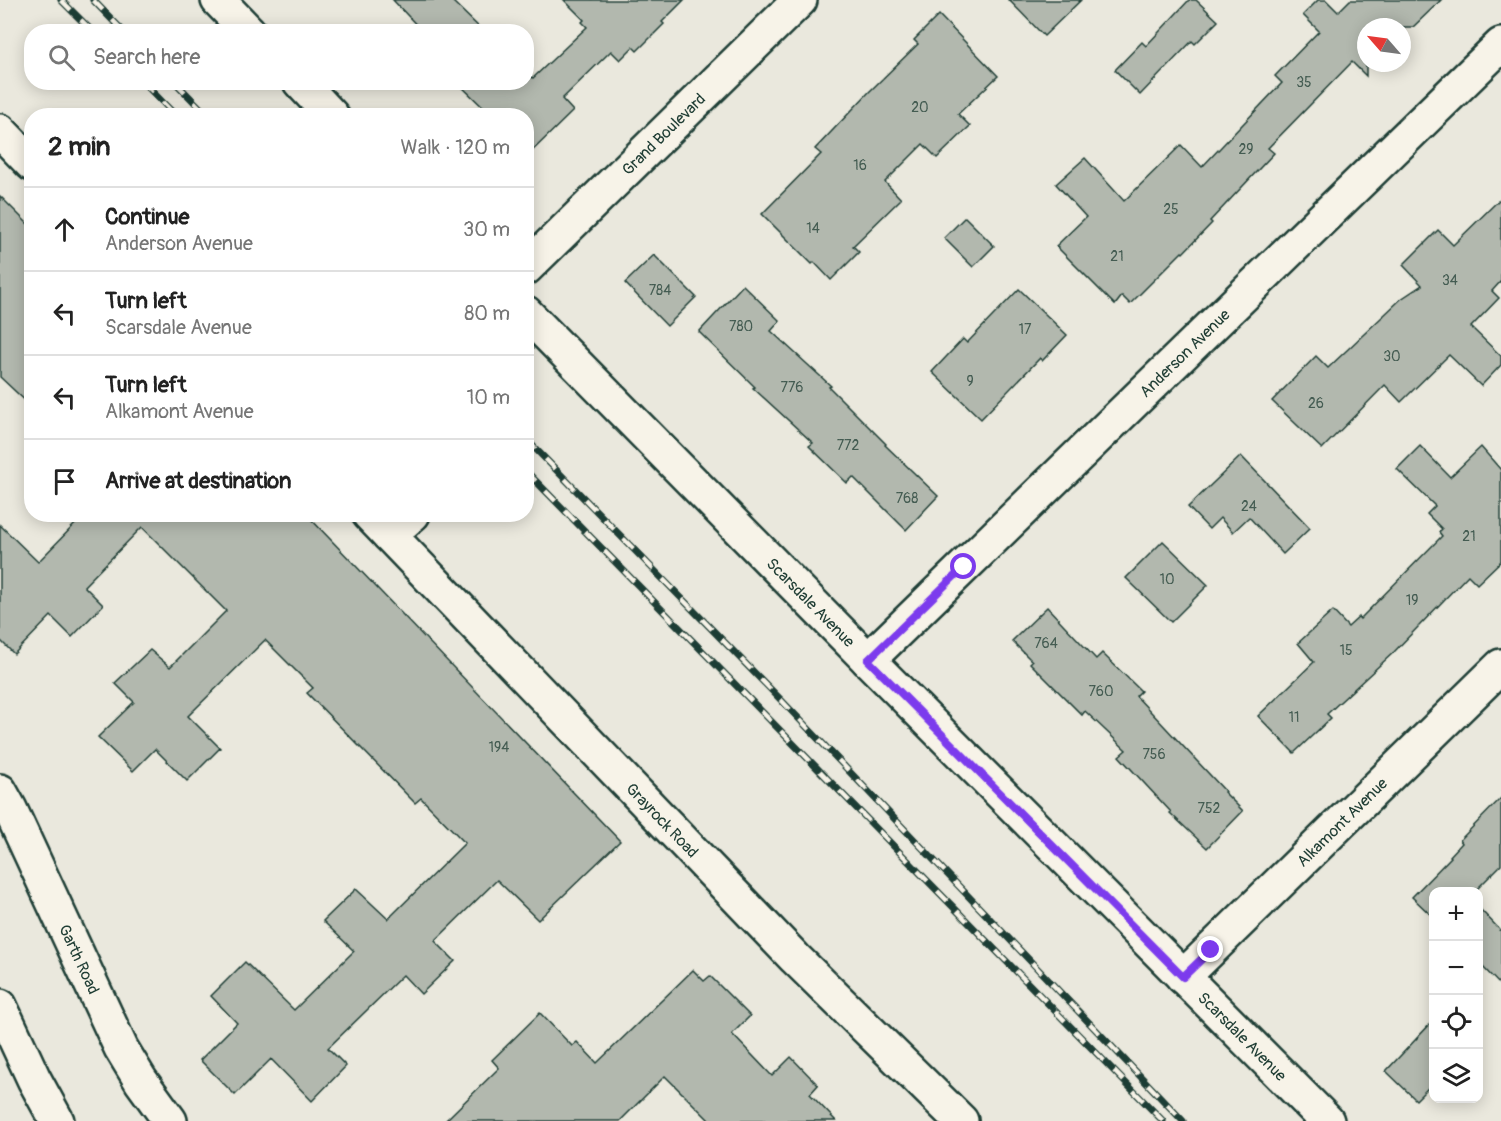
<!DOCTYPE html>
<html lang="en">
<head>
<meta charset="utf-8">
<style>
	body { margin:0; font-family:Pangolin,sans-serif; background:#f6f6f6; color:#222 }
	.controls { position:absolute; right:18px; bottom:18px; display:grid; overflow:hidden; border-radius:12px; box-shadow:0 3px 15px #0003 }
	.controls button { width:54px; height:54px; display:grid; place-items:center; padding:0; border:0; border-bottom:2px solid #e0e0e0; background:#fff; color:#222; font:30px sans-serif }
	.compass { position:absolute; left:1357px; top:18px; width:54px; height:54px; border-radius:50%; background:#fff; box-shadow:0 3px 15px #0003; rotate:298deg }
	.stop { position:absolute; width:18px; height:18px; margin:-14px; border:4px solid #7c3aed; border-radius:50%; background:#fff }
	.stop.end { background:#7c3aed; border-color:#fff; box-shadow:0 2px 6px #0008 }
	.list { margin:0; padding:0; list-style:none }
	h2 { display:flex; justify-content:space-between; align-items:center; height:78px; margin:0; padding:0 24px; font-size:26px }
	h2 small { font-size:20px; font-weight:400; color:#767676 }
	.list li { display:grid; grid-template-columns:39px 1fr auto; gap:18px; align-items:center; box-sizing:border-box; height:84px; padding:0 24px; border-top:2px solid #e0e0e0 }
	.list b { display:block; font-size:22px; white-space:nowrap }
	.list p { margin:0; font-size:20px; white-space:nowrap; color:#767676 }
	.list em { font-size:20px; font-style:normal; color:#767676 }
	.icon { flex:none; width:33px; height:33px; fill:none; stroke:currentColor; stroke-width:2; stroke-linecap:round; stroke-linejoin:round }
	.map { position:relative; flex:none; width:1501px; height:1121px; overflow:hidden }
	.search { position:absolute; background:#fff; box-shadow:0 3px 15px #0003; left:24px; top:24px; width:510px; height:66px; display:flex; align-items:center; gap:15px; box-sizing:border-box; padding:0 21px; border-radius:24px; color:#767676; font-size:22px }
	.panel { position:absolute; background:#fff; box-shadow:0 3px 15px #0003; left:24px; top:108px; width:510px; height:414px; border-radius:24px }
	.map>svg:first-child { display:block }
	.building { fill:#b2b8ae; stroke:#1f3d34; stroke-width:1.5 }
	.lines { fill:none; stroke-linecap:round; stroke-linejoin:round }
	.minor-casing { stroke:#1f3d34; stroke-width:38 }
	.minor { stroke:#f7f3e8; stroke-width:33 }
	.rail-casing { stroke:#1f3d34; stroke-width:7 }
	.rail { stroke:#f7f3e8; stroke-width:4.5; stroke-dasharray:14; stroke-linecap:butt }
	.route { stroke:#7c3aed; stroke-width:8 }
	.labels { text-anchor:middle; stroke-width:4.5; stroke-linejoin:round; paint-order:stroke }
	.number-label { font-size:14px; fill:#445c52 }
	.street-label { font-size:16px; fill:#1f3d34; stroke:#f7f3e8 }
</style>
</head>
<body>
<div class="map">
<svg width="1501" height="1121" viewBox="0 0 1501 1121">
	<rect width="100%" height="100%" fill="#eae8dd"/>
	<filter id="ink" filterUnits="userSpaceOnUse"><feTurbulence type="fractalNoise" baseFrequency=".0167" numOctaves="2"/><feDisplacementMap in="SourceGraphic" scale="12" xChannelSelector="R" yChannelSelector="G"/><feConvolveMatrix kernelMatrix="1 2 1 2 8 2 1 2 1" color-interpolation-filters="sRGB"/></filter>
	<g filter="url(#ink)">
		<!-- building -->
		<g class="building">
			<path d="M393,0H451L484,32H423Z"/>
			<path d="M564,0H684L662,22L664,24L637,51L633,47L620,60L611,51L562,99L573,111L526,157V116H492L457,82H526V72L533,78L587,27L582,22L584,20Z"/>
			<path d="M1009,0H1081L1044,36Z"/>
			<path d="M1189,0H1196L1218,21L1195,44L1192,41L1140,95L1115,70L1142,42L1146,46Z"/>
			<path d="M1318,0H1326L1338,12L1350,0H1441L1413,27H1366V76L1352,62L1268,148L1274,153L1210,221L1212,223L1183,253L1182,252L1130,304L1122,296L1115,305L1056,246L1086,217L1056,184L1085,158L1124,201L1181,145L1202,167L1282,83L1275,76L1319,31L1303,15Z"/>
			<path d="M939,15L998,76L958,114L970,126L937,158L923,144L885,182L901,199L853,246L859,252L831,280L814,262L812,264L762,214L821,154L815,149L869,92L918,44L914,40Z"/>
			<path d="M0,196L32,228V407L0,377Z"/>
			<path d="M1501,198V281L1492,291L1499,298L1471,327L1501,356V365L1481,386L1449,355L1401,402L1385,385L1322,449L1272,401L1316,356L1328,368L1401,299L1422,285L1403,265L1438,230L1453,245Z"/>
			<path d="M965,217L994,246L973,267L944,238Z"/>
			<path d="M654,255L696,297L667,326L625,283Z"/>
			<path d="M743,285L780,321L771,331L831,386L829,387L886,444L885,445L938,496L906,530L853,477L847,483L809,446L813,443L753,388L755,387L699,332Z"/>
			<path d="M1019,289L1067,335L1042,361L1040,358L981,419L932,372L963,339L967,343Z"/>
			<path d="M1420,446L1450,477L1481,447L1501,470V561L1477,584L1468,575L1394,652L1327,714L1331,718L1294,753L1258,716L1314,662L1298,643L1333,611L1348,627L1359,617L1360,619L1442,536L1439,532L1442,529L1427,514L1435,506L1397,469Z"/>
			<path d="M1241,456L1310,528L1283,554L1249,517L1233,532L1220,518L1209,529L1188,507Z"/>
			<path d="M85,514H306L620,841L538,920L497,880L435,941L455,961L421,994L403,975L328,1048L346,1066L312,1101L271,1059L235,1095L200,1060L237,1023L211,996L245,962L294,1010L354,951L323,921L356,889L388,919L465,843L421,798L415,803L307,693L313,688L265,640L188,716L220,748L187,781L155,749L133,771L98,737L134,702L115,683L150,650L170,667L226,611L142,527L84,586L103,605L72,637L51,616L14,654L0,640V525L38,562Z"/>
			<path d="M1163,541L1208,585L1171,622L1126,578Z"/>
			<path d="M1047,607L1096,659L1102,653L1141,691L1136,696L1225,791L1224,792L1243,811L1207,848L1170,813L1171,812L1119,756L1126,750L1085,711L1082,715L1030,663L1032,661L1012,641Z"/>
			<path d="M1501,798V865L1475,891H1434V918L1412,897L1451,857L1450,856L1462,843L1460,840Z"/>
			<path d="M1479,908L1501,931V986L1479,963Z"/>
			<path d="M693,970L704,981L710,976L750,1016L732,1034L772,1076L791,1057L818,1085L810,1094L836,1121H710L665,1076L620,1121H445L499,1068L492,1060L540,1013L572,1046L577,1042L597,1063Z"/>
			<path d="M1434,1020V1082L1416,1100L1386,1071Z"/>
		</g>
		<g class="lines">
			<defs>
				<g id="minor">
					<path d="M218,0L249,32"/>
					<path d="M300,82L332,116"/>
					<path d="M0,131L32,164"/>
					<path id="s1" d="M526,268L800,0"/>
					<path id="s2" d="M526,313L868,660L1327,1121"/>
					<path id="s3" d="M369,514L795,958L961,1121"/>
					<path d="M389,535L413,514"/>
					<path id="s4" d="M868,660L1501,45"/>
					<path id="s5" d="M0,791L10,809L121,1048L141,1081L170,1121"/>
					<path id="s6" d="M1183,977L1501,666"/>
					<path d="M0,1006L34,1079L57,1121"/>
				</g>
			</defs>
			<!-- minor casing -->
			<use href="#minor" class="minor-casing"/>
			<!-- minor -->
			<use href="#minor" class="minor"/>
			<defs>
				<g id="rail">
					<path d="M61,0L93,32"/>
					<path d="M93,0L124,32"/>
					<path d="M143,82L176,116"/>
					<path d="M175,82L208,116"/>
					<path d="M526,439L783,702L1183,1121"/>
					<path d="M526,471L1163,1121"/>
				</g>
			</defs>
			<!-- rail casing -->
			<use href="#rail" class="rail-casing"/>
			<!-- rail -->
			<use href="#rail" class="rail"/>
		</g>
	</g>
	<g class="lines" filter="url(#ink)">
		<!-- route -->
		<path class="route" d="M964,567L868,660L1183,977L1211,950"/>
	</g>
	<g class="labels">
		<!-- number labels -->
		<g class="number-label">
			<text x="1304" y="87">35</text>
			<text x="920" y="112">20</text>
			<text x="1246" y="154">29</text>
			<text x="860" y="170">16</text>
			<text x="1171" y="214">25</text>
			<text x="813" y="233">14</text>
			<text x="1117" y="261">21</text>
			<text x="1450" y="285">34</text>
			<text x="660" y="295">784</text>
			<text x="741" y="331">780</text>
			<text x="1025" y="334">17</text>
			<text x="1392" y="361">30</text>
			<text x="970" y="386">9</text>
			<text x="792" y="392">776</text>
			<text x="1316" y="408">26</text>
			<text x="848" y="450">772</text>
			<text x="907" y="503">768</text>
			<text x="1249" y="511">24</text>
			<text x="1469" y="541">21</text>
			<text x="1167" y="584">10</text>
			<text x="1412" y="605">19</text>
			<text x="1046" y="648">764</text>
			<text x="1346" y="655">15</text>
			<text x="1101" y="696">760</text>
			<text x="1294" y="722">11</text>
			<text x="499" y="752">194</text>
			<text x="1154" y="759">756</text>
			<text x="1209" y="813">752</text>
		</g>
		<!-- street labels -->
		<g class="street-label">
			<text dy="6" stroke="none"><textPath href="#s1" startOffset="192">Grand Boulevard</textPath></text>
			<text dy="6" stroke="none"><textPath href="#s4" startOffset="441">Anderson Avenue</textPath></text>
			<text dy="6" stroke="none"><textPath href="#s2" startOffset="406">Scarsdale Avenue</textPath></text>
			<text dy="6" stroke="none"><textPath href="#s3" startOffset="424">Grayrock Road</textPath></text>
			<text dy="6" stroke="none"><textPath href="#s6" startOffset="222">Alkamont Avenue</textPath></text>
			<text dy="6" stroke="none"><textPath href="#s5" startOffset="186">Garth Road</textPath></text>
			<text dy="6" stroke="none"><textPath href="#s2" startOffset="1018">Scarsdale Avenue</textPath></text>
		</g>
	</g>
</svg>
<div class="controls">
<button>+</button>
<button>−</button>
<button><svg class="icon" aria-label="locate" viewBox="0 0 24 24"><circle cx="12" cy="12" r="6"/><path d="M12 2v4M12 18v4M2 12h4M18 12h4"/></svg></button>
<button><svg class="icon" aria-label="layers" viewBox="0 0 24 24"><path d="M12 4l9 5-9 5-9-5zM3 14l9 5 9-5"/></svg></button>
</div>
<svg class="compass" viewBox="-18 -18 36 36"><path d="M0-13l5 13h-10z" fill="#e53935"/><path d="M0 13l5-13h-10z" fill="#767676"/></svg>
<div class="stop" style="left:964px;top:567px"></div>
<div class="stop end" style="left:1211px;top:950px"></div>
<div class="search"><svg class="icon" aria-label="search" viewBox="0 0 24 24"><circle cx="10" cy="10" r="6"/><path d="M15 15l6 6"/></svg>Search here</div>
<section class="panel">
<h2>2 min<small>Walk · 120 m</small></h2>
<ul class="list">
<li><svg class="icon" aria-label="ahead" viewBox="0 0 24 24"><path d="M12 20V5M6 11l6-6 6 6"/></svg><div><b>Continue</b><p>Anderson Avenue</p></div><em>30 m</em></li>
<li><svg class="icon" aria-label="left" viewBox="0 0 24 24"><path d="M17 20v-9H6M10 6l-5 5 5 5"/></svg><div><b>Turn left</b><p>Scarsdale Avenue</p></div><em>80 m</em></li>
<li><svg class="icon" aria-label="left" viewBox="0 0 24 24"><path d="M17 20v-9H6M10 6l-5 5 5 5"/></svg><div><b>Turn left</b><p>Alkamont Avenue</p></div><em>10 m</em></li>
<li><svg class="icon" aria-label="arrive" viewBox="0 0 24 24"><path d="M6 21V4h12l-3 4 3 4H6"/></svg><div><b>Arrive at destination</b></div></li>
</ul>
</section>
</div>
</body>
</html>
